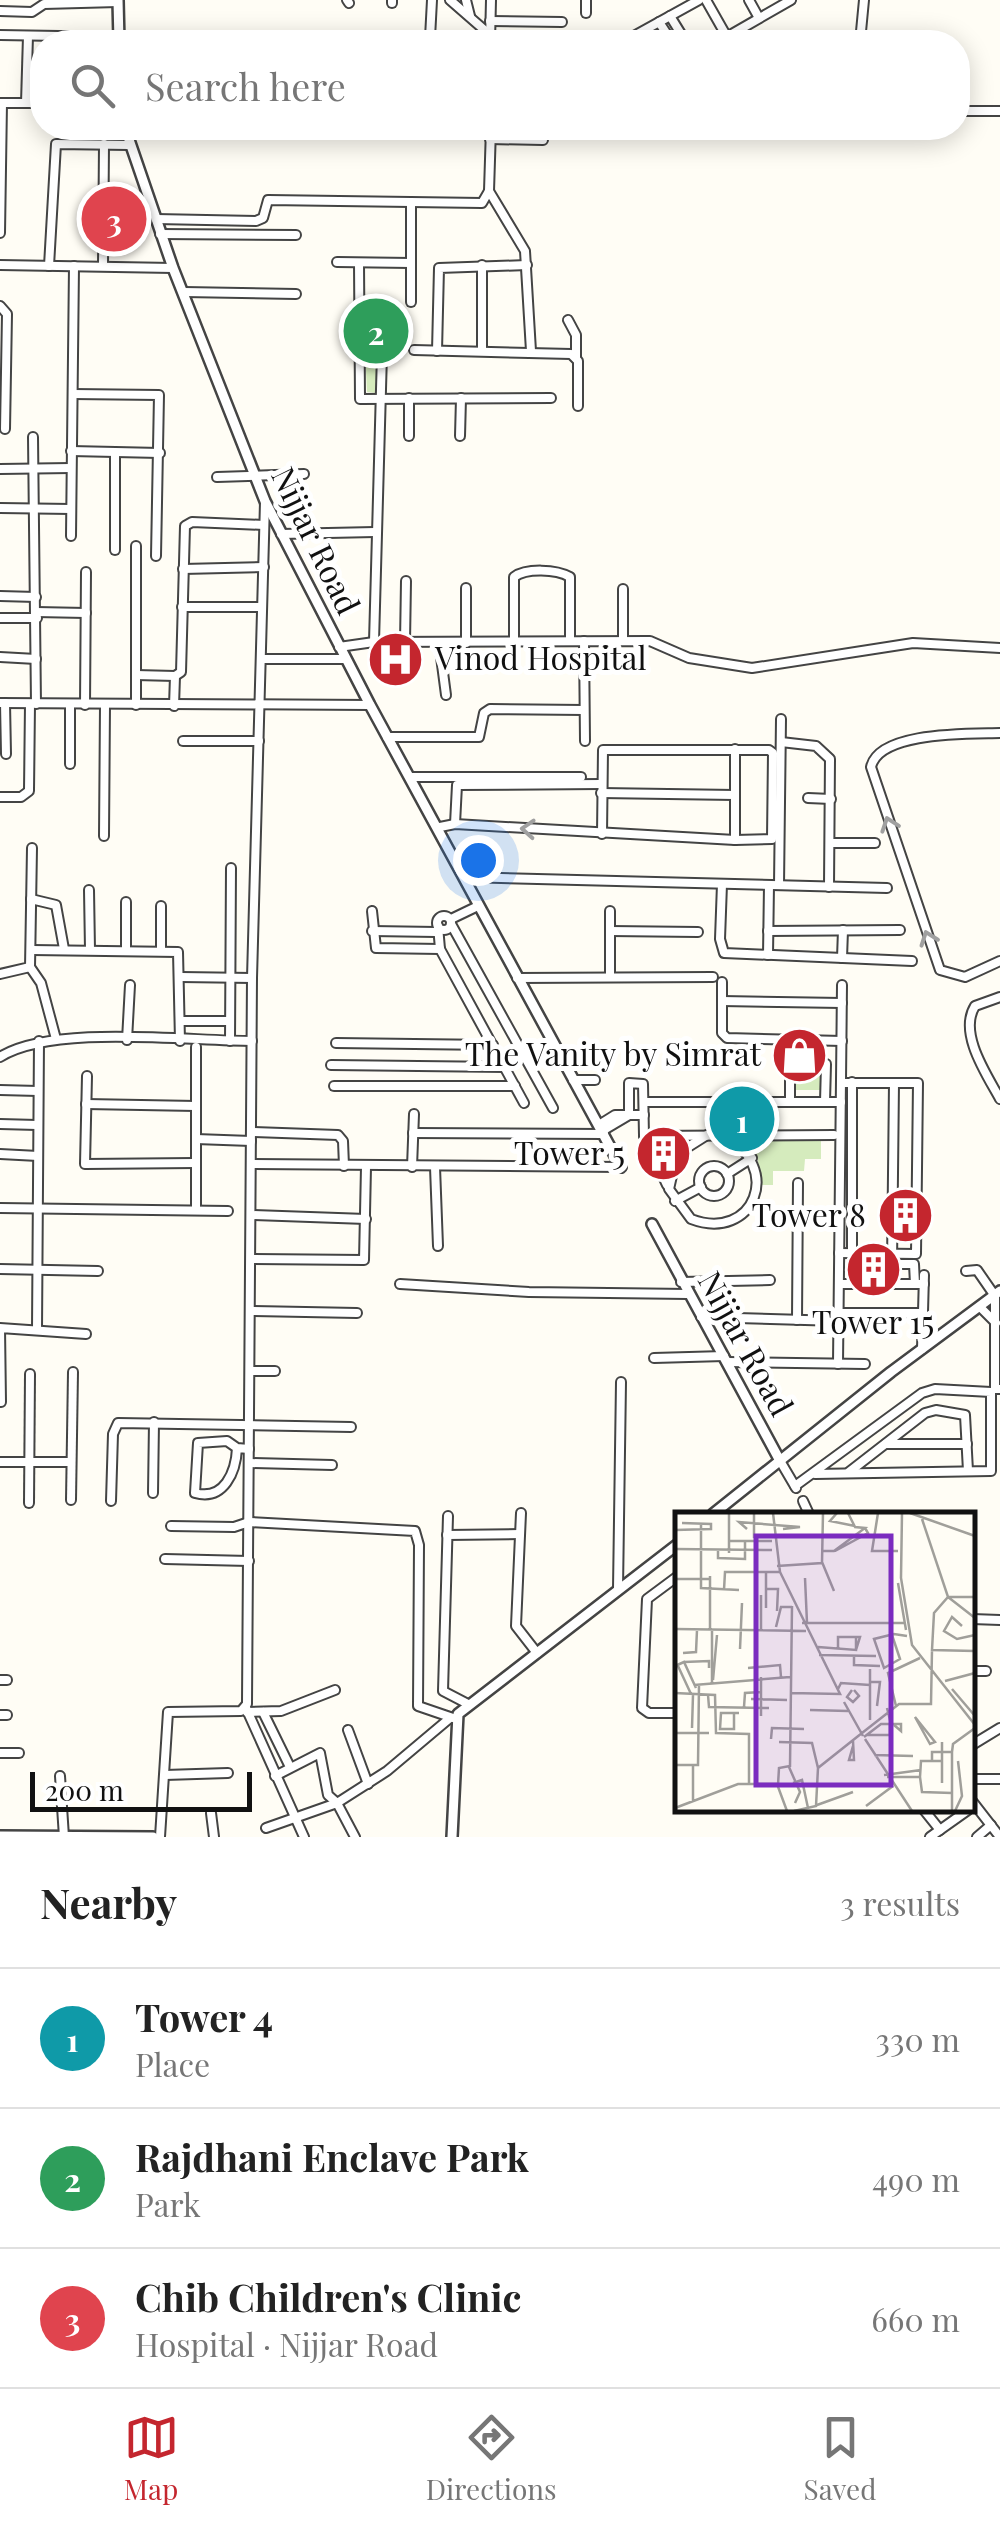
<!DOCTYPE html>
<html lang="en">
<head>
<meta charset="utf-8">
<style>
	body { margin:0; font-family:"Playfair Display",serif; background:#f6f6f6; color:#222 }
	.scale { position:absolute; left:30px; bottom:25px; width:222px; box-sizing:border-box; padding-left:10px; border:5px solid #111; border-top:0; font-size:28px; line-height:35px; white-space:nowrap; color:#111; -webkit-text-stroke:8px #fff; paint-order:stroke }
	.you { position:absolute; left:478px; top:860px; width:35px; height:35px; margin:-25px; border:8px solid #fff; border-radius:50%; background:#1a73e8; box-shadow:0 0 0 15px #1a73e833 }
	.badge { display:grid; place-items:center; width:65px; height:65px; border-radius:50%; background:#c4262e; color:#fff; font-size:32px; font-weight:700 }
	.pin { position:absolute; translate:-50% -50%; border:5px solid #fff; box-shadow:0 2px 10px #0006 }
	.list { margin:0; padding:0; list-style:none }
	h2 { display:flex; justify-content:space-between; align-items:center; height:130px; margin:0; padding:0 40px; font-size:42px }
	h2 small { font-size:32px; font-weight:400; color:#767676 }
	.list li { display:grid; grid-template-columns:65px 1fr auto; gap:30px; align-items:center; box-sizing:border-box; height:140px; padding:0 40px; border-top:2px solid #e0e0e0 }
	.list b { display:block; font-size:38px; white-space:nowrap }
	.list p { margin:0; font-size:32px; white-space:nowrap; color:#767676 }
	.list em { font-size:32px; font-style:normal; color:#767676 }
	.icon { flex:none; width:55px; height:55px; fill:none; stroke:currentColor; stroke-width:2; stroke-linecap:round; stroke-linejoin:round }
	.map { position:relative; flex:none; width:1000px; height:1837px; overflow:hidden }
	.search { position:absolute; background:#fff; box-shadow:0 5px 25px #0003; left:30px; right:30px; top:30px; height:110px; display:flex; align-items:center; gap:25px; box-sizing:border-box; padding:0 35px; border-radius:40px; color:#767676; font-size:38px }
	.sheet { height:550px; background:#fff }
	nav { display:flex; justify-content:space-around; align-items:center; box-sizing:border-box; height:140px; border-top:2px solid #e0e0e0; background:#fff; font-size:28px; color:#767676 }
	nav a { display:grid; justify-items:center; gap:5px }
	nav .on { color:#c4262e }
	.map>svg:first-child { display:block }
	.grass { fill:#d5ebbd }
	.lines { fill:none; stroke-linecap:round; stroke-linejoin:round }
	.minor-casing { stroke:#444; stroke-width:12 }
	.tertiary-casing { stroke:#444; stroke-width:14 }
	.minor { stroke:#fff; stroke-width:8 }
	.tertiary { stroke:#fff; stroke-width:9 }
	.oneway { stroke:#a0a0a0 }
	.labels { text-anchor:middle; stroke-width:10; stroke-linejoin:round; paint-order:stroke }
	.street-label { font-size:32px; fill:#111; stroke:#fff }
	.poi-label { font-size:32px; fill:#111; stroke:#fff; text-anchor:end }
	.inset-road { fill:none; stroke:#a09f9a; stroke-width:2.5 }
	.view { fill:#7b2cbf; fill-opacity:0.15; stroke:#7b2cbf; stroke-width:5 }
	.inset-edge { fill:none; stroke:#111; stroke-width:5 }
</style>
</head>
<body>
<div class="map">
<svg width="1000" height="1837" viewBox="0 0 1000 1837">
	<rect width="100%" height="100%" fill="#fffdf5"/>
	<!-- grass -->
	<g class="grass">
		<path d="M363,309L388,310L385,394L367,392Z"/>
		<path d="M790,1063L826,1064L825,1090H790Z"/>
		<path d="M741,1140H821V1159H805L804,1171H773V1185H759L758,1160Z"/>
	</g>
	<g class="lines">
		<defs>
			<g id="minor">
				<path d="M347,0L349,3"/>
				<path d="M392,0V3"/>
				<path d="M450,0L489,34"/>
				<path d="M466,0L470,16"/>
				<path d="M586,0V13"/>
				<path d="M706,0L727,37"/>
				<path d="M749,0L759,18"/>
				<path d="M0,11L32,12L44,4L118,2"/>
				<path d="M670,16L686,42"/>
				<path d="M490,21L562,22"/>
				<path d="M659,22L672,42"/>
				<path d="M0,35L118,37"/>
				<path d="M430,38L432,0"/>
				<path d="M490,42L491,0"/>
				<path d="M623,42L699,0"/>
				<path d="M718,42L791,0"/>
				<path d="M860,42L864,0"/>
				<path d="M0,103H42"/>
				<path d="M26,103L28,36"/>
				<path d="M958,111H1000"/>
				<path d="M490,139L543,140"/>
				<path d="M489,191L525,251L531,351"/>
				<path d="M411,203V302"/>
				<path d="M156,219L256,221L263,218L268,200L482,203L489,191L491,128"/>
				<path d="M0,233L2,103"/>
				<path d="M160,234L296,235"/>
				<path d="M337,262L411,263"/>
				<path d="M359,263L360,399L551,398"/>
				<path d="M0,265L173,268"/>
				<path d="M49,266L56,144L129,145"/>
				<path d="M103,266L104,144"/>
				<path d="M184,292L296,294"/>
				<path d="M0,306L7,314L5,429"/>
				<path d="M359,310H380L383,317L374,642"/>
				<path d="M568,320L576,335V358"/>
				<path d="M414,350L571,354L578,361V406"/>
				<path d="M482,350V265"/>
				<path d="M437,351L439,268L527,265"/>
				<path d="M73,394L159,395L156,556"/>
				<path d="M409,398V436"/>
				<path d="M460,436L461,398"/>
				<path d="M33,437L36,704"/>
				<path d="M71,451L160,453"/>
				<path d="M0,469L71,468"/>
				<path d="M217,477L304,474"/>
				<path d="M0,508L71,509"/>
				<path d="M281,534L375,532"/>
				<path d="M71,536L74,266"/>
				<path d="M136,546V705"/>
				<path d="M115,550V453"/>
				<path d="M183,569L264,567"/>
				<path d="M623,589V640"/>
				<path d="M0,596L36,597"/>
				<path d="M182,607H261"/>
				<path d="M36,612L86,613"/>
				<path d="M0,618H37"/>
				<path d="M584,641L585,741"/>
				<path d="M405,642L406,581"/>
				<path d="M439,642L446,695"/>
				<path d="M466,643V588"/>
				<path d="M514,644V577C526,568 556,569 570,577V641"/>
				<path d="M339,647L374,642L650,641L689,658L752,668L913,643L1000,648"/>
				<path d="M0,657L36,659"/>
				<path d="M261,659H346"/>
				<path d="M136,675L175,676L181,672L185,526L192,522L264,525"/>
				<path d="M0,703L370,705"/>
				<path d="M5,703L6,754"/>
				<path d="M85,705L86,572"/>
				<path d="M174,706L175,676"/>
				<path d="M1000,733C970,734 879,731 871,767L940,970L965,977L1000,961"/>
				<path d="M387,737H479L484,713L490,709L584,710"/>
				<path d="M183,741H259"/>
				<path d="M781,742L816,746L830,759L829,887"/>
				<path d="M70,764V704"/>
				<path d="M410,777H581"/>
				<path d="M601,793L735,795"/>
				<path d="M0,797H21L29,791L30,704"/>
				<path d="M808,798L831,799"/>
				<path d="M455,824L457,785L601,784"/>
				<path d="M440,827L455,824L735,840V749"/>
				<path d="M602,834L603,750H769L773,753L772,839L735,840"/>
				<path d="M104,836L105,705"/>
				<path d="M830,843H875"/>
				<path d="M464,877L887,888"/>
				<path d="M722,884L720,939L724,953L912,961"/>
				<path d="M779,885L781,719"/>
				<path d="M89,890L90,950"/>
				<path d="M31,899L56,905L64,949"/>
				<path d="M161,906V951"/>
				<path d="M372,911L376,948L440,949"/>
				<circle cx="444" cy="923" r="7"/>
				<path d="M451,919L478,906"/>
				<path d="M451,924L553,1108"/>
				<path d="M438,926L440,949L524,1103"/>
				<path d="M372,931L436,932"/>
				<path d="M610,931L698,932"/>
				<path d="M768,931L900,930"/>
				<path d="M32,950L178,952L180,1041"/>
				<path d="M126,950V902"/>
				<path d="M768,955L769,885"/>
				<path d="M842,958L843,930"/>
				<path d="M30,967L41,983L56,1039"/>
				<path d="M0,974L30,967L32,848"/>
				<path d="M181,977L252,978"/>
				<path d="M610,977V911"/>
				<path d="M517,978L713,977"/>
				<path d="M722,982V1033L727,1038L842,1041"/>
				<path d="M1000,997L975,1006C958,1033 987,1075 1000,1099"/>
				<path d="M722,1001L842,1003"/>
				<path d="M181,1021H229"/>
				<path d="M127,1040L130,985"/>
				<path d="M230,1041L231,868"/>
				<path d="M336,1043L493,1045"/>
				<path d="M0,1057C53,1024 186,1041 252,1041"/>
				<path d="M331,1065L505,1067"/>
				<path d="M87,1076L85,1164L195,1163"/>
				<path d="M573,1080H595"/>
				<path d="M894,1083L892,1264H914L915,1284"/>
				<path d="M334,1086H515"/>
				<path d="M0,1090L38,1091"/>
				<path d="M644,1102H841"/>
				<path d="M790,1102V1063L826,1064L825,1102"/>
				<path d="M86,1104L196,1106"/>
				<path d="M629,1115V1083L643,1084L644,1136L667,1185"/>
				<path d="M0,1124L37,1125"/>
				<path d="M599,1125L615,1115H644"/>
				<path d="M602,1131L629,1115"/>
				<path d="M251,1132L338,1135L343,1141L344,1166"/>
				<path d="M413,1133L604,1134"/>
				<path d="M707,1135L677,1154L669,1189L691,1219C754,1243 785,1166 722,1135"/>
				<path d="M644,1136L834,1135"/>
				<path d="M196,1139L251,1141"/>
				<path d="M0,1154L38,1156"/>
				<path d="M252,1164L621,1167"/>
				<circle cx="714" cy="1181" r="15"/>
				<path d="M412,1167L414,1114"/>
				<path d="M435,1167L438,1246"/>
				<path d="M727,1174L752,1158"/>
				<path d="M675,1201L701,1187"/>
				<path d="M0,1208L228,1211"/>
				<path d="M196,1210V1047"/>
				<path d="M252,1215L366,1219"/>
				<path d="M839,1253L916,1254L918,1083H841"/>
				<path d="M852,1253V1082"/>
				<path d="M252,1259L364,1260L366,1167"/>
				<path d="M0,1269L98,1271"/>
				<path d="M966,1271L977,1270L995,1296V1389H1000"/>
				<path d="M681,1282L770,1280"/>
				<path d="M400,1284L529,1292L688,1294"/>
				<path d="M839,1284H924"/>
				<path d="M980,1307L996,1323"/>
				<path d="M251,1311L357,1313"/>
				<path d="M839,1313H923"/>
				<path d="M701,1317L839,1321"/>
				<path d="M797,1320L798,1183"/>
				<path d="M37,1330L39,1041"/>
				<path d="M922,1349L924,1275"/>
				<path d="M654,1358L724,1356"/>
				<path d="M727,1362L865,1364"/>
				<path d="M838,1364L842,985"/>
				<path d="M251,1371H275"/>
				<path d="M1,1402L0,1328L86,1334"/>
				<path d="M886,1444H967"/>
				<path d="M237,1448L227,1441L198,1443L195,1493C224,1501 236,1472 237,1448L249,1449"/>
				<path d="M779,1459L796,1488"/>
				<path d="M0,1462H71"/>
				<path d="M250,1463L332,1465"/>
				<path d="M849,1472L925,1413L936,1410L965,1415L968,1471"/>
				<path d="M795,1486L922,1393L935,1389L991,1392V1471L815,1474"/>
				<path d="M153,1493L154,1422"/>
				<path d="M71,1500L73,1372"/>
				<path d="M111,1501L113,1434L118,1423L351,1427"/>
				<path d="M803,1501L809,1514"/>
				<path d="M29,1503L30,1374"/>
				<path d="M521,1513L516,1626L537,1653"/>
				<path d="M448,1516L443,1691L468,1704"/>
				<path d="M171,1526L234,1527L249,1522L415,1531L419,1545L418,1706L456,1719"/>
				<path d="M447,1535L520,1534"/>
				<path d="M165,1559L249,1561"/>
				<path d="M678,1576L647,1599L642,1708L649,1713H678"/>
				<path d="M618,1589L621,1382"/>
				<path d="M972,1619L1000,1620"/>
				<path d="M972,1671H986"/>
				<path d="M0,1680H7"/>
				<path d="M246,1708L304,1837"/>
				<path d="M247,1712L281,1711L335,1690"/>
				<path d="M263,1712L290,1767"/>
				<path d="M0,1715H7"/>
				<path d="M348,1730L368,1784"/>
				<path d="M972,1745L1000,1728"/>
				<path d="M0,1753H19"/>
				<path d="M165,1775L228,1773"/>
				<path d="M60,1776L64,1837"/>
				<path d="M275,1776L320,1753L328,1795L337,1803L387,1771L450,1718"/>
				<path d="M972,1779H1000"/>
				<path d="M972,1801L1000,1837"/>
				<path d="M924,1810L940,1830"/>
				<path d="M211,1813L214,1837"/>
				<path d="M266,1828L337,1803L355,1837"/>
				<path d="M160,1837L168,1712L241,1711L247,1704L252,978L265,502"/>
				<path d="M930,1837L968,1810"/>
				<path d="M977,1837L991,1825"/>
			</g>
			<g id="tertiary">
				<path d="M118,0L119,42"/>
				<path d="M125,128L173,268L265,501L370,705L621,1167"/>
				<path d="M652,1224L779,1459"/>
				<path d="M713,1514L891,1372L1000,1291"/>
				<path d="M0,1836L153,1837"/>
				<path d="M452,1837L458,1714L678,1544"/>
			</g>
		</defs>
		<!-- minor casing -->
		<use href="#minor" class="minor-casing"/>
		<!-- tertiary casing -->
		<use href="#tertiary" class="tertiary-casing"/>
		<!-- minor -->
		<use href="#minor" class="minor"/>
		<!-- tertiary -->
		<use href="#tertiary" class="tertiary"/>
	</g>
	<!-- one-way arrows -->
	<defs><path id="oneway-chevron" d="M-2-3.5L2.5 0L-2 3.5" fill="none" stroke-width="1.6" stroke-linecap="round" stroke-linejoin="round" transform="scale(2.5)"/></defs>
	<g class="oneway">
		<use href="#oneway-chevron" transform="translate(889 824) rotate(-109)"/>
		<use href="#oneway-chevron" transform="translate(528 829) rotate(-176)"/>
		<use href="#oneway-chevron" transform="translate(928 938) rotate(-110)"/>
	</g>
	<!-- icons -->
	<defs>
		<symbol id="hospital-disc" viewBox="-11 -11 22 22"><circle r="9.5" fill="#c4262e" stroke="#fff"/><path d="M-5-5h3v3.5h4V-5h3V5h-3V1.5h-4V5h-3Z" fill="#fff"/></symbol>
		<symbol id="shop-disc" viewBox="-11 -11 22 22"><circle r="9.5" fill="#c4262e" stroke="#fff"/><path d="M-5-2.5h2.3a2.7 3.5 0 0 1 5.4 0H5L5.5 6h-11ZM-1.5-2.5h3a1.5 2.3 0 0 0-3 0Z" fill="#fff"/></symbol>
		<symbol id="building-disc" viewBox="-11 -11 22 22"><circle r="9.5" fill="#c4262e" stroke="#fff"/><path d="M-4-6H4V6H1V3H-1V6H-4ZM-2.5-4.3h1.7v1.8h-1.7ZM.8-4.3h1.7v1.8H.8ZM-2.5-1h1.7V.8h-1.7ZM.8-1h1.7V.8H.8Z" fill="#fff"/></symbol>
	</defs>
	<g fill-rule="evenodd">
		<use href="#hospital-disc" x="364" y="628" width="63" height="63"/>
		<use href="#shop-disc" x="768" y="1024" width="63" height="63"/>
		<use href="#building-disc" x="632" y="1122" width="63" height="63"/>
		<use href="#building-disc" x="874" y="1184" width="63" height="63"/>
		<use href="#building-disc" x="842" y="1238" width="63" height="63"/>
	</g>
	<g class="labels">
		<!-- street labels -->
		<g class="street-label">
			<text transform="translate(315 541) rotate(64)" y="11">Nijjar Road</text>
			<text transform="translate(745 1344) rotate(61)" y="11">Nijjar Road</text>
		</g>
		<!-- poi labels -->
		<g class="poi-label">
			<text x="435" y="670" text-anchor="start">Vinod Hospital</text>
			<text x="761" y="1066">The Vanity by Simrat</text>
			<text x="625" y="1165">Tower 5</text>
			<text x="866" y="1227">Tower 8</text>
			<text x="873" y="1334" text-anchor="middle">Tower 15</text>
		</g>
	</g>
	<!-- overview -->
	<g transform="translate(675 1512)">
		<rect width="300" height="300" fill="#fffdf5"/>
		<path class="inset-road" d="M54,1V41M79,1V25L97,24M98,1L105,60L165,182L115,181M162,1L155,9L180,14M203,1L197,39H223M227,1L226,66L237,133L300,213M235,1L300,24M247,7L273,85L300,106M26,12V76L64,78M72,17L64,10L125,15L108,17M0,18L36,17V12L7,11M54,29H97M0,37L97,38M43,38V46L70,47V29M147,39H159L190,16L180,15L173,1M160,39L193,21L190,16M147,50L159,79M102,54L147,51L148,1M130,66L132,111M0,67H35M223,71L231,118M91,77H103L102,99M49,78L50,60H105M86,83V119M300,85H273L259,101L257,138L300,139M91,96V60M127,111H230M287,114L277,105L269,119L282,127L300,123M101,115L106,95H117M0,117L131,119M35,118V64M217,123L225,147L209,156L199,127L219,122L232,124M143,135L181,138V125M65,137L67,91M163,137V125H185L181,138M8,141L21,140L22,118M144,143L201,144M179,144V153L205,154M9,150L34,149V156M0,154L9,150L21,176M3,154L16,182M73,156L105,153L106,165M38,168L42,123M270,169L300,161M195,170H205L202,194M19,173L115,165M37,173V118M163,177L166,171L195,173M277,177L300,204M177,178L172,185L178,190L184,184L179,178M0,181L40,183L41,221L74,222V272M33,183L34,195L94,196M76,187L112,188M169,190L188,224M221,194L213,161L245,146M69,195L70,181L86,180M212,196L216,212H226V219L219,213M135,198L173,199M59,201V217H45L46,201H64M86,204V165M240,205L260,230L255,232ZM195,208V157M17,216L18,183M0,221H34M189,225L206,212H215V223H191M96,227L97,216L129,217M190,227L237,299M178,229L179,248H174L178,234M104,230L137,231L143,256M199,243L238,244M257,249V240H277L278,232L300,216M0,253H23L24,173M114,255L125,280L120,291M209,263L246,258M212,265H245L246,249H267M245,265L247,280L277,281M118,271L127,268L133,296M267,271V230M103,273L104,256L115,254L117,94M18,289V253M142,293L178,280M191,294L218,274M0,296L63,272H102L112,299M119,299L141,294L143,256L187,221L224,192H256L257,138M277,299V240M280,299L287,284L283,249"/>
		<path class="view" d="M81,24H216V273H81Z"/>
		<rect width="300" height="300" class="inset-edge"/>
	</g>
</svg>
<div class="scale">200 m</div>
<div class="you"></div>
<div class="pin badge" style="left:742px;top:1119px;background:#0f9aa8">1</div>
<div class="pin badge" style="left:376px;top:331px;background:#2e9e5b">2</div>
<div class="pin badge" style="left:114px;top:219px;background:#e0444e">3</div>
<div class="search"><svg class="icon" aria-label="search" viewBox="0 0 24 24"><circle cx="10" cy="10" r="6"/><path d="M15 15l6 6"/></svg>Search here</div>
</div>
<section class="sheet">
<h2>Nearby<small>3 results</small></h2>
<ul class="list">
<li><span class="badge" style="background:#0f9aa8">1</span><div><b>Tower 4</b><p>Place</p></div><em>330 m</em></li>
<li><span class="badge" style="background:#2e9e5b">2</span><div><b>Rajdhani Enclave Park</b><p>Park</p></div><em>490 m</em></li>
<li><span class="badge" style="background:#e0444e">3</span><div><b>Chib Children's Clinic</b><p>Hospital · Nijjar Road</p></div><em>660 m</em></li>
</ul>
</section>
<nav>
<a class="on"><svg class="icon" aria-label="map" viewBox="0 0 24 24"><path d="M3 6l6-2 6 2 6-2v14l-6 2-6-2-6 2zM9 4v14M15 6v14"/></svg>Map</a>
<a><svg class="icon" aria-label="directions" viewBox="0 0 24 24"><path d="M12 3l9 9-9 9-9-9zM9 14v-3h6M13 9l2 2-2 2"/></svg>Directions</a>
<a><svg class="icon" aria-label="saved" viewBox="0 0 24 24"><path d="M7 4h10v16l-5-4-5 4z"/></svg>Saved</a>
</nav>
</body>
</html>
